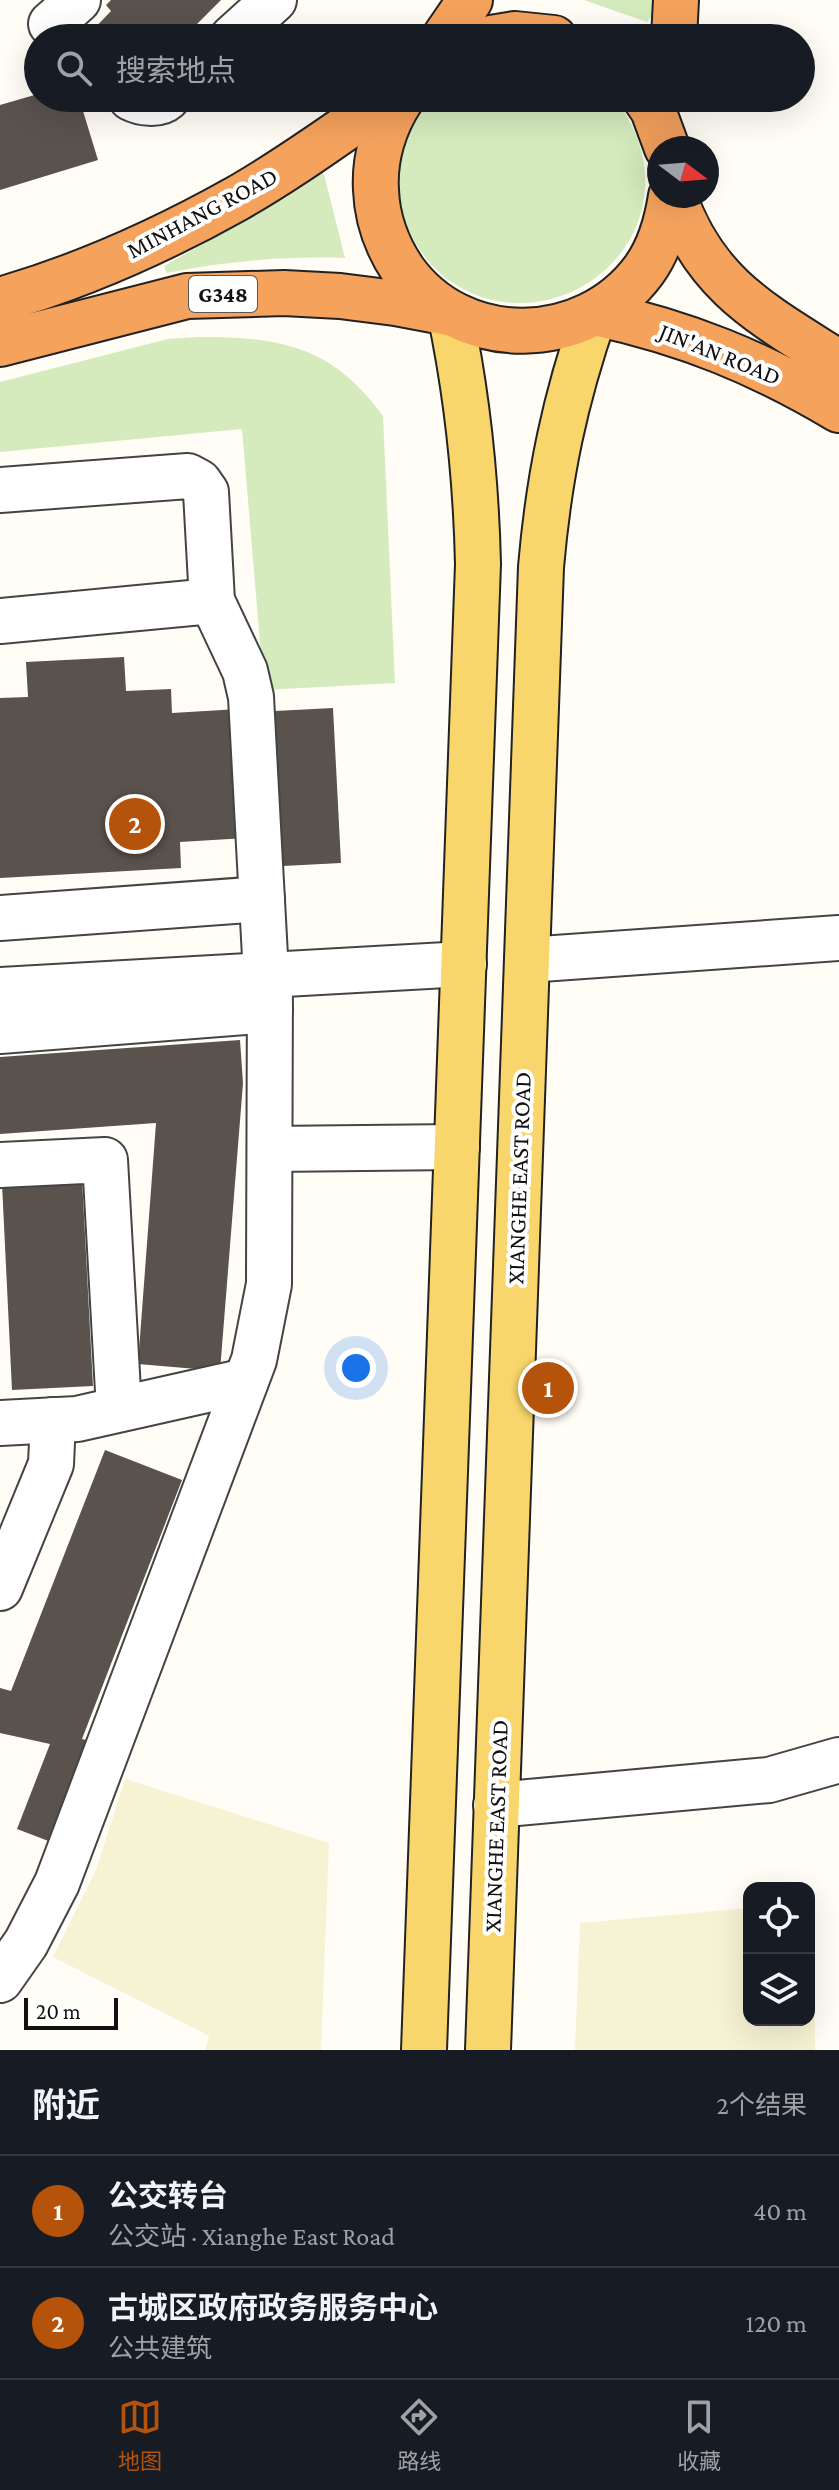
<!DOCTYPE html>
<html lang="zh">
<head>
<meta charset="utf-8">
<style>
	body { margin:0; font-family:"Crimson Pro","Noto Sans SC",serif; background:#20242c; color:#f1f3f6 }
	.controls { position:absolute; right:24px; bottom:24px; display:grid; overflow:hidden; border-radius:16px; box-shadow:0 8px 32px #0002 }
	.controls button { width:72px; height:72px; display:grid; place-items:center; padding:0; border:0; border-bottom:2px solid #363941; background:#171b24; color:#f1f3f6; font:40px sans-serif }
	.compass { position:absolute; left:647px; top:136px; width:72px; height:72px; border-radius:50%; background:#171b24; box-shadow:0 8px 32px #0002; rotate:106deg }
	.scale { position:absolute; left:24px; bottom:20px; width:94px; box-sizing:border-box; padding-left:8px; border:4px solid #111; border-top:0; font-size:22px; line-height:28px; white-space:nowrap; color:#111; -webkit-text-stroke:6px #fff; paint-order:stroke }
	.you { position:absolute; left:356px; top:1368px; width:28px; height:28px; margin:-20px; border:6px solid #fff; border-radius:50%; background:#1a73e8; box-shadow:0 0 0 12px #1a73e833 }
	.badge { display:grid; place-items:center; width:52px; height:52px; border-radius:50%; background:#b45309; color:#fff; font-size:26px; font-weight:700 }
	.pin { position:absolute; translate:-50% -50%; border:4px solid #fff; box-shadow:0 2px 8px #0006 }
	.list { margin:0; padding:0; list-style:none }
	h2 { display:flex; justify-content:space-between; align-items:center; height:104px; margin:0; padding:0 32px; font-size:34px }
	h2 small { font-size:26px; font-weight:400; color:#9ea1a6 }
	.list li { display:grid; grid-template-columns:52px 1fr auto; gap:24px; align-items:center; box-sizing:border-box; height:112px; padding:0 32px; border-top:2px solid #363941 }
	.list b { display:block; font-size:30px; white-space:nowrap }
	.list p { margin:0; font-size:26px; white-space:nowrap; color:#9ea1a6 }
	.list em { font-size:26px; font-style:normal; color:#9ea1a6 }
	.icon { flex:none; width:44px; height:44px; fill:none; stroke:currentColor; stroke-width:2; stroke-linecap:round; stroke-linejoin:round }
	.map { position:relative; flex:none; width:839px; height:2050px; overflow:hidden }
	.search { position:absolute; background:#171b24; box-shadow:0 8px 32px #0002; left:24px; right:24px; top:24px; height:88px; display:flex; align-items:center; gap:20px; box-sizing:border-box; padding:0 28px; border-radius:44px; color:#9ea1a6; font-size:30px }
	.sheet { height:328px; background:#171b24 }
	nav { display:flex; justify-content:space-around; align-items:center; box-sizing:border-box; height:112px; border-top:2px solid #363941; background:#171b24; font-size:22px; color:#9ea1a6 }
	nav a { display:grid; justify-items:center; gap:4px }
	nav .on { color:#b45309 }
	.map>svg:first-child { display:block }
	.farmland { fill:#f6f3d4 }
	.green { fill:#d5ebbd }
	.building { fill:#5a524d }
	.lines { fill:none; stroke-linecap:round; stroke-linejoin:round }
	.minor-casing { stroke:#444; stroke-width:48 }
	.major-casing { stroke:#222; stroke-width:48 }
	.highway-casing { stroke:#222; stroke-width:48 }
	.minor { stroke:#fff; stroke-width:44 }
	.major { stroke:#f9d66b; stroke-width:44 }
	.highway { stroke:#f5a25d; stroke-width:44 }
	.labels { text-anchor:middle; stroke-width:8; stroke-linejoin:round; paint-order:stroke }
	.shield { fill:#fff; stroke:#585858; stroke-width:2 }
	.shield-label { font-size:22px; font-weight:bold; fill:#111 }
	.street-label { font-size:24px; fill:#111; stroke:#fff }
</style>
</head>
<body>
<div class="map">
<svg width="839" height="2050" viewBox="0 0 839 2050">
	<rect width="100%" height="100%" fill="#fffdf5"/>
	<!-- farmland -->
	<g class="farmland">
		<path d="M125,1779L329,1843L321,2050H205L209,2036L53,1957L96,1870Z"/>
		<path d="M814,1902L815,2050H575L580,1923L749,1908V2020H809V1903Z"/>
	</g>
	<!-- green -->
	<g class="green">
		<path d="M584,0H654L653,15L647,22Z"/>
		<path d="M429,98H615C635,125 647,155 645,189C639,276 542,329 465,290C433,274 413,246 402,212C389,172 403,129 429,98Z"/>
		<path d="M317,170L324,174L345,258C284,256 227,261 167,273L164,266L252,216Z"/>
		<path d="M199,337C281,337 332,346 383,416L395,683L264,690L242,429L0,452V382L168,339Z"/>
	</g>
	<!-- building -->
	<g class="building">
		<path d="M111,0H221L188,33L185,31L178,38H89L87,36L111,11L106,5Z"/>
		<path d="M38,94V98H48L49,101L60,98H79L98,160L0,190V105Z"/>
		<path d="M124,657L126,691L171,689L172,713L239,709L246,838L180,842L181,868L0,878V698L28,697L26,662Z"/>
		<path d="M333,708L341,863L283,866L275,711Z"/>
		<path d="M240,1040L243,1083L220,1371L138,1364L156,1123L0,1134V1057Z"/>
		<path d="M82,1179L93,1386L12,1390L2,1184Z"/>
		<path d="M105,1450L182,1480L82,1739L90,1741L51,1842L17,1829L50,1744L0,1733V1688L11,1691Z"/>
	</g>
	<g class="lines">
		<defs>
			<g id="minor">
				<path d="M66,38L51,24L78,0"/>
				<path d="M232,38L274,0"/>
				<path d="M131,98C141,103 158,106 167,98"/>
				<path d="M0,490L188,476L199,482L206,492L212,601L245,671L251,697L266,975"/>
				<path d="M0,621L212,601"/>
				<path d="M0,918L262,899"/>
				<path d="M527,960L839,938"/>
				<path d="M0,990L464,964"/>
				<path d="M0,1031L270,1010"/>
				<path d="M270,1149L457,1147"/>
				<path d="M0,1165L105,1160L119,1409"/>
				<path d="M0,1423L77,1419L246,1381"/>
				<path d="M0,1588L51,1464L53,1420"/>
				<path d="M496,1805L769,1780L839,1760"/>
				<path d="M0,1980L26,1943L57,1883L254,1360L269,1284L270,975"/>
			</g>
			<g id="major">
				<path d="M424,2050L478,564C476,477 468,399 450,313"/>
				<path d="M488,2050L541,567C549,475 565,399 595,313"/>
			</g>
			<g id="highway">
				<path d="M444,38L470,0"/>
				<path d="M491,38L515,34L554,38"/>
				<path d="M674,38L676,0"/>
				<path d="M402,98C384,125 374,158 376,190C377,219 387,246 403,270C461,352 585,350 644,270C660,248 667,222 671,196"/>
				<path d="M645,98L653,110L667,148"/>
				<path d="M674,196C705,286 764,315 839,363"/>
				<path d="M0,300C83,276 161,241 236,199C289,169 339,132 389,98"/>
				<path d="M595,313C687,333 758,362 839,410"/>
				<path d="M0,344L187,296L284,293L340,296L395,303L448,313"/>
			</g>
		</defs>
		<!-- minor casing -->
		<use href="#minor" class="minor-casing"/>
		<!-- major casing -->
		<use href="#major" class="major-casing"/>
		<!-- highway casing -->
		<use href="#highway" class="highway-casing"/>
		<!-- minor -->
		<use href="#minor" class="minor"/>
		<!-- major -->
		<use href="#major" class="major"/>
		<!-- highway -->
		<use href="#highway" class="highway"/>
	</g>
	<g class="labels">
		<!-- shield labels -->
		<rect class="shield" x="189" y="276" width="68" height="36" rx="6"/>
		<g class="shield-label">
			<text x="223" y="302">G348</text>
		</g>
		<!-- street labels -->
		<g class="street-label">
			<text transform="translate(202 213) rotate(-28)" y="8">MINHANG ROAD</text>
			<text transform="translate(720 354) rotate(22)" y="8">JIN'AN ROAD</text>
			<text transform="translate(519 1178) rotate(-88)" y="8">XIANGHE EAST ROAD</text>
			<text transform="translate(496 1826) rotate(-88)" y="8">XIANGHE EAST ROAD</text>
		</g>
	</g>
</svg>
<div class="controls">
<button><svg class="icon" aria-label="locate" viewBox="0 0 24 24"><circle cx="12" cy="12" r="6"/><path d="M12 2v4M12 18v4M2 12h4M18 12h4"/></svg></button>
<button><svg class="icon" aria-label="layers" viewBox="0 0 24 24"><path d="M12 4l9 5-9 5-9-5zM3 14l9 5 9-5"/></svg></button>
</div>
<svg class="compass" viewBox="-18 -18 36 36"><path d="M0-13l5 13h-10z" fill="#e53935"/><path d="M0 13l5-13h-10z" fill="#9ea1a6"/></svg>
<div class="scale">20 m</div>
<div class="you"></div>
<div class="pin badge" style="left:548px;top:1388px">1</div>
<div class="pin badge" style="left:135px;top:824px">2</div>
<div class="search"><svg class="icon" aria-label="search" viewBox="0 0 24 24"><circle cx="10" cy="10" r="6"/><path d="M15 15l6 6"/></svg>搜索地点</div>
</div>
<section class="sheet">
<h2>附近<small>2个结果</small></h2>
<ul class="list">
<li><span class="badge">1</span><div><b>公交转台</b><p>公交站 · Xianghe East Road</p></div><em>40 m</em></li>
<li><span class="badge">2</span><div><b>古城区政府政务服务中心</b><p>公共建筑</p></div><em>120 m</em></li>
</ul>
</section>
<nav>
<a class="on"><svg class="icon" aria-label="map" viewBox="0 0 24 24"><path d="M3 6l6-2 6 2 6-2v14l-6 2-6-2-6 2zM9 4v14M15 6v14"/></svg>地图</a>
<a><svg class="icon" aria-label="directions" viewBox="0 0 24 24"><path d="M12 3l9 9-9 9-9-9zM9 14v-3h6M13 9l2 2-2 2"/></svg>路线</a>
<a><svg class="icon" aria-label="saved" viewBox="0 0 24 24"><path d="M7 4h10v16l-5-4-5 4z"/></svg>收藏</a>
</nav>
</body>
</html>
